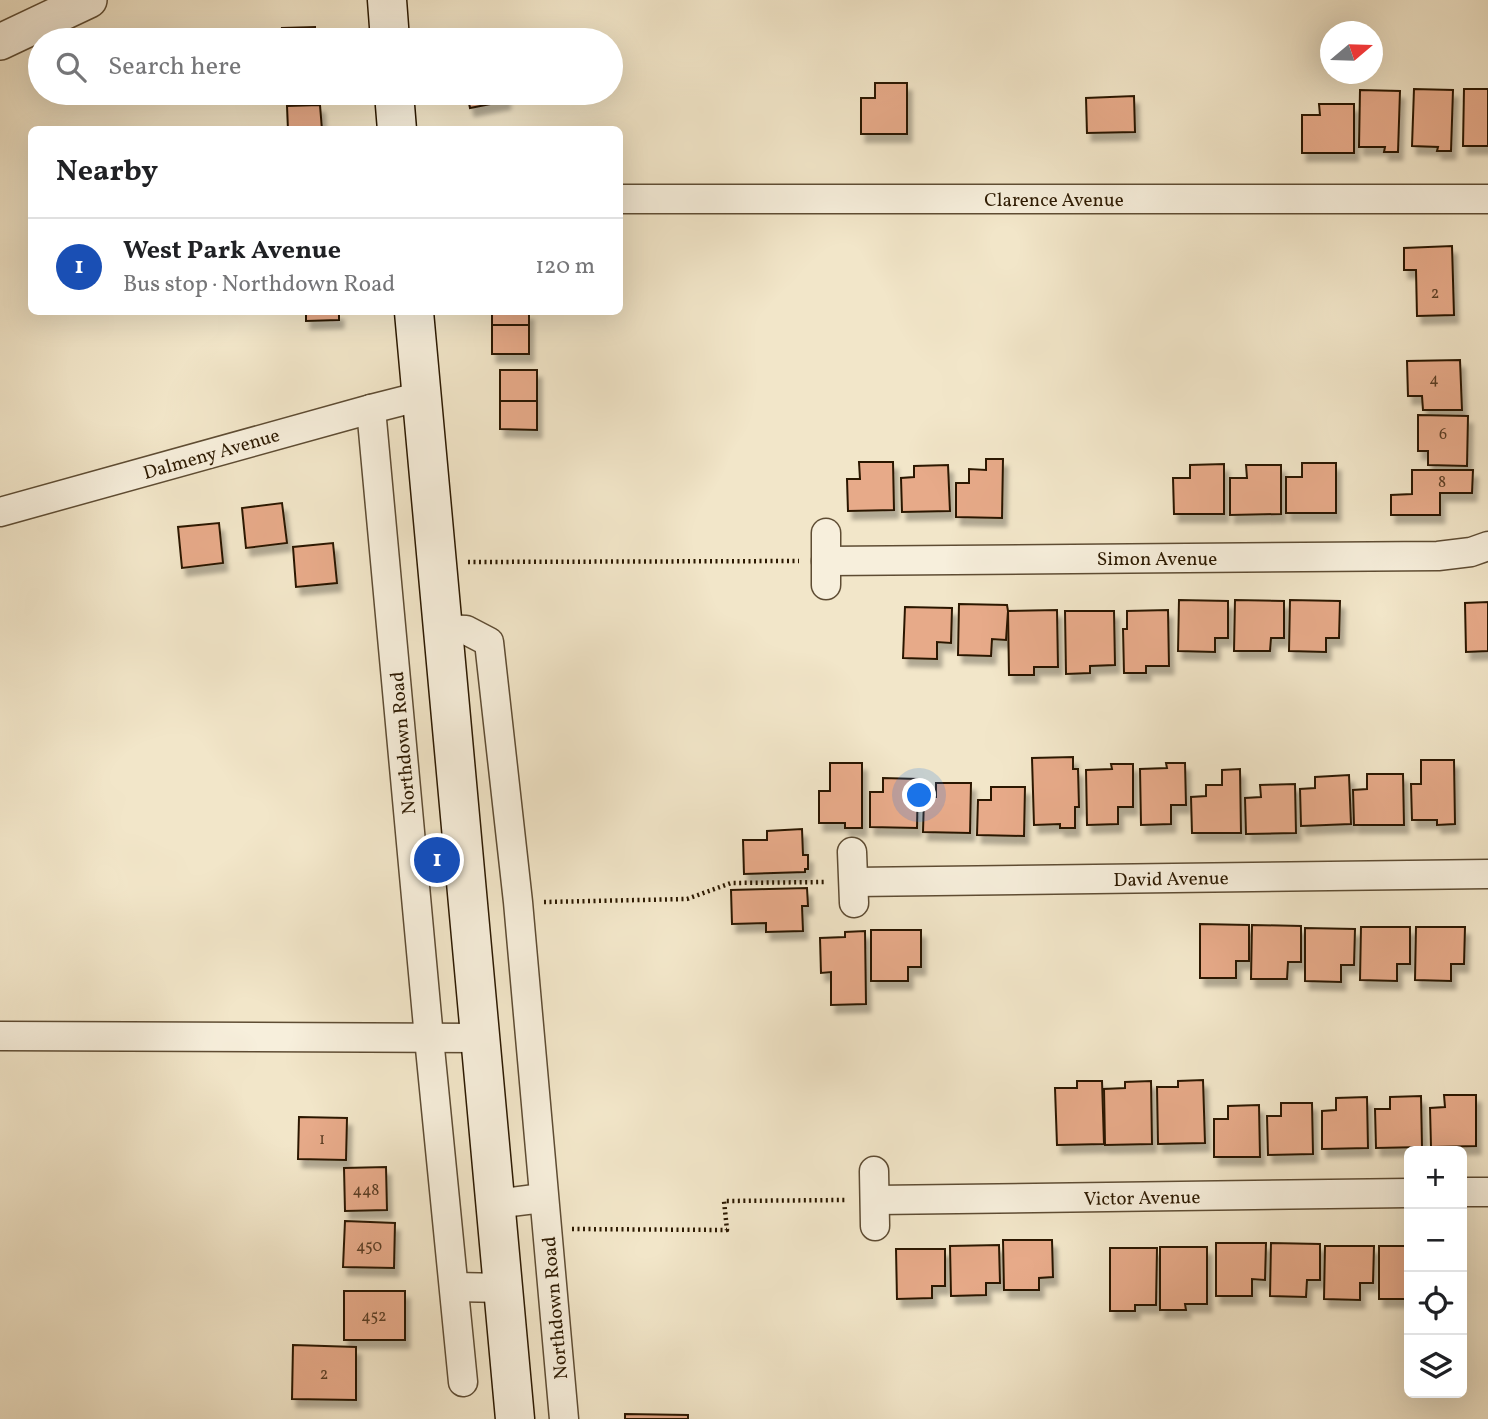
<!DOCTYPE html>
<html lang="en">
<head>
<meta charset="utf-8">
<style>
	body { margin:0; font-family:Vollkorn,serif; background:#f6f6f6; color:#202124 }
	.controls { position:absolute; right:21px; bottom:21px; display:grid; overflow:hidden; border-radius:10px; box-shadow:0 7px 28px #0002 }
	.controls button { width:63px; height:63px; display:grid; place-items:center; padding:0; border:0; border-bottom:2px solid #e0e0e0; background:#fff; color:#202124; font:35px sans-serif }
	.compass { position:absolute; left:1320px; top:21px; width:63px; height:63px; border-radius:50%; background:#fff; box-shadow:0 7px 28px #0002; rotate:71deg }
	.you { position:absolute; left:920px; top:796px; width:24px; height:24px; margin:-18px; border:5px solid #fff; border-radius:50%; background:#1a73e8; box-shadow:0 0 0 10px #1a73e833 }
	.badge { display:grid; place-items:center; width:46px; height:46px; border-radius:50%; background:#8f2418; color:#fff; font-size:23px; font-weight:700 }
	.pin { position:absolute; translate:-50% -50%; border:4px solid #fff; box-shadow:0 2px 7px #0006 }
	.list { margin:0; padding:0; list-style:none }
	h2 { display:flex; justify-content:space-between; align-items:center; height:91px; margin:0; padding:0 28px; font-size:30px }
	h2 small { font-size:23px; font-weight:400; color:#757577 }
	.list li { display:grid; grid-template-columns:46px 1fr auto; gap:21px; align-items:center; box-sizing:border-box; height:98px; padding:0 28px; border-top:2px solid #e0e0e0 }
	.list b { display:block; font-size:26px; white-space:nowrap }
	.list p { margin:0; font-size:23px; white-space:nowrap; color:#757577 }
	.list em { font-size:23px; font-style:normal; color:#757577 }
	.icon { flex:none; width:38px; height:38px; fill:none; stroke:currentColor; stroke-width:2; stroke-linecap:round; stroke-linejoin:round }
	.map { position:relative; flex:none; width:1488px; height:1419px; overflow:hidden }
	.search { position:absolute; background:#fff; box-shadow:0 7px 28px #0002; left:28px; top:28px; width:595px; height:77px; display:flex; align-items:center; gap:18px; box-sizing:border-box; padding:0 24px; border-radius:38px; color:#757577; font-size:26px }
	.panel { position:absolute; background:#fff; box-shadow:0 7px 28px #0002; left:28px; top:126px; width:595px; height:189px; border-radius:10px }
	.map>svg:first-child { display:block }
	.building { fill:#e7aa89; stroke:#2c1901; stroke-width:2; filter:url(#shadow) }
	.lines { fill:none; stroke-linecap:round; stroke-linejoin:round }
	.minor-casing { stroke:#5e4c33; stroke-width:31 }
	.tertiary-casing { stroke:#5e4c33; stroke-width:38 }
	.secondary-casing { stroke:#2c1901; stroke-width:41 }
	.path { stroke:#2c1901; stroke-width:4.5; stroke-dasharray:2 3.5; stroke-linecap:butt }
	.minor { stroke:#f7efdc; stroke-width:28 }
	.tertiary { stroke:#f7efdc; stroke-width:35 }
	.secondary { stroke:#f7efdc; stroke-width:38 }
	.labels { text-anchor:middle; stroke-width:5; stroke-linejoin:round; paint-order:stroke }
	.number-label { font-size:16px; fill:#5b3d23 }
	.street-label { font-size:19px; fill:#2c1901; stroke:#f7efdc }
</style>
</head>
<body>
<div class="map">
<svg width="1488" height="1419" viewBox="0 0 1488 1419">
	<defs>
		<filter id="shadow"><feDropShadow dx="4.5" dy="8" stdDeviation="2" flood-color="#0004"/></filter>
	</defs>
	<rect width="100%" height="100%" fill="#f2e6c9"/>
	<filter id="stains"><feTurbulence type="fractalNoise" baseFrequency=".00286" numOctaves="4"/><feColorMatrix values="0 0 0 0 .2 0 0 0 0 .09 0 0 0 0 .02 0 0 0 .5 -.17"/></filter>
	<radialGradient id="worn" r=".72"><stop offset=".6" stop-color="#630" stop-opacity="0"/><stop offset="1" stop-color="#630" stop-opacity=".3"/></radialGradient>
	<!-- building -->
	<g class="building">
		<path d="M315,27V40H283L282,28Z"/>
		<path d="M875,83H907V134H861V98H875Z"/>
		<path d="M1414,89L1453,90L1451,151H1437L1438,147L1412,146Z"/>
		<path d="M1464,89H1488V146H1463Z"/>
		<path d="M1360,90L1400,91L1398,152H1384L1385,147H1359Z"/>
		<path d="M467,93H505L506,101L470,108Z"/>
		<path d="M1134,96L1135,132L1087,133L1086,98Z"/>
		<path d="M1319,104H1354V153H1302V115H1320Z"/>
		<path d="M320,105L322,130H288L287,106Z"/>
		<path d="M1452,246L1454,315L1417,316L1416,270H1404V248Z"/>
		<path d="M306,312H339V320L306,321Z"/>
		<rect x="492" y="312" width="37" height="13"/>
		<rect x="492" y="325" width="37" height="29"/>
		<path d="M1460,360L1462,410H1423L1422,396H1408L1407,361Z"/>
		<rect x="500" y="370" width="37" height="31"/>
		<path d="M500,401H537V430L500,429Z"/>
		<path d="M1418,415L1468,416L1467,466L1428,465V451H1418Z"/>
		<path d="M986,459H1003L1002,518L956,517V483H969V469L986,470Z"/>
		<path d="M859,462H893L894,510L848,511L847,479H860Z"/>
		<path d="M1302,463H1336V513H1286V477H1302Z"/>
		<path d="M1224,464V514H1174L1173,478H1190V465Z"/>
		<path d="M948,465L950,511L902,512L901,478L914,477V466Z"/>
		<path d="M1246,465H1281V514L1230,515V478H1247Z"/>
		<path d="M1412,470H1473L1472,493H1440V515H1391V495L1412,494Z"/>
		<path d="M282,503L287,543L246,548L242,508Z"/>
		<path d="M219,523L223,563L182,568L178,527Z"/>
		<path d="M333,543L337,583L296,587L293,547Z"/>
		<path d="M1179,600L1228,601V638H1215V652L1178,651Z"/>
		<path d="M1235,600L1284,601V638H1271L1270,651H1234Z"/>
		<path d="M1290,600L1340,601L1339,638H1326V652L1289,651Z"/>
		<path d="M1488,602V651L1466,652L1465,603Z"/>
		<path d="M959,604L1007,605L1008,611L1006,640L992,639L991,656L958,655Z"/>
		<path d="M905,607L952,608L951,643L937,642V659L903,658Z"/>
		<path d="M1057,610L1058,667H1034V675H1009L1008,611Z"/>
		<path d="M1168,610L1169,666H1146V673H1124L1123,629H1127V611Z"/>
		<path d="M1065,611H1114L1115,665L1090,666V673L1066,674Z"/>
		<path d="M1073,757V769H1078L1079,807H1075V828H1060V824L1034,825L1032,758Z"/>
		<path d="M1421,760H1454L1455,824L1437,825V820H1412L1411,784H1421Z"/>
		<path d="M830,763H862V828H845V823H819V791H830Z"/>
		<path d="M1166,763H1185L1186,805H1171V824L1141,825L1140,769L1167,768Z"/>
		<path d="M1111,764H1133V807H1118V824L1087,825L1086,770L1112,769Z"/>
		<path d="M1240,769L1241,833H1192L1191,797L1206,796V785H1222V770Z"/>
		<path d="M1367,774H1403L1404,825H1354L1353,790L1367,789Z"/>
		<path d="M1349,775L1351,824L1301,826L1300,789L1315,788V777Z"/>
		<path d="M883,778L918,779L917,828L870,827V792H883Z"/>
		<path d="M936,783H971L970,833L923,832L924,797H936Z"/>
		<path d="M1295,784L1296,833L1246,834L1245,798L1261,797L1260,785Z"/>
		<path d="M991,787H1025L1024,836L977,835L978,800H991Z"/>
		<path d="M802,829L803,855H808V869H805V872L744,874L743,840H767V831Z"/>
		<path d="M807,888L808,906H802L803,931L766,932V923L732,924L731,890Z"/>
		<path d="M1200,924L1249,925V961H1236V978H1200Z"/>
		<path d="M1252,925L1301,926V962H1288L1287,979H1251Z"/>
		<path d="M1361,927H1410V964H1397V981L1360,980Z"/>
		<path d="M1416,927H1465L1464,964H1451V981L1415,980Z"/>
		<path d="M1305,928L1355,929L1354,965H1341V982L1305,981Z"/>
		<path d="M871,930H921V967H908V981H871Z"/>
		<path d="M865,931L866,1004L831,1005V972L821,973L820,938L845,937V932Z"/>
		<path d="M1203,1080L1205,1143L1158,1144L1157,1087H1178V1081Z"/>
		<path d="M1077,1081H1102L1104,1144L1057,1145L1055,1088H1077Z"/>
		<path d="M1151,1081L1152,1144L1105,1145L1104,1089L1125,1088V1082Z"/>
		<path d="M1444,1095H1476V1146L1431,1147L1430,1108L1445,1107Z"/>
		<path d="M1421,1096L1422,1147L1376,1148L1375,1109H1390V1097Z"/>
		<path d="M1367,1097L1368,1148L1322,1149V1111L1336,1110V1098Z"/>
		<path d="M1281,1103H1312L1313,1154L1268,1155L1267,1116H1281Z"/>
		<path d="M1259,1105L1260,1157H1214V1119H1228V1106Z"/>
		<path d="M299,1117L347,1118L346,1160L298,1159Z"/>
		<path d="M386,1167L387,1210L345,1211L344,1168Z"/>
		<path d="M345,1221L395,1223L394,1268L343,1267Z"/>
		<path d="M1003,1240H1052L1053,1277L1039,1278V1290H1004Z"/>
		<path d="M1216,1243H1266L1265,1280L1252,1279V1296H1216Z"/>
		<path d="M1271,1243L1320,1244V1280H1307L1306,1297L1270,1296Z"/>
		<path d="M999,1245L1000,1283H986V1295L951,1296L950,1246Z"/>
		<path d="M1325,1246H1374L1373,1283H1360V1300L1324,1299Z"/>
		<rect x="1379" y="1246" width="30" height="53"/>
		<path d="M1160,1247H1207V1304H1185L1186,1310H1160Z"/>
		<path d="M1110,1248H1157L1156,1305H1135V1311H1110Z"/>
		<path d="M896,1249H945V1286H932V1298L897,1299Z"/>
		<rect x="344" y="1291" width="61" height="49"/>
		<path d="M293,1345L356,1347V1400L292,1399Z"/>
		<path d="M625,1414L688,1415V1419H625Z"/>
	</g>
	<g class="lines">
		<defs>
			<g id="minor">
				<path d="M620,199H1488"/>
				<path d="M371,409L429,1038L463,1382"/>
				<path d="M0,512L371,409L422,396"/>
				<path d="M826,533V585"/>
				<path d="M826,561L1438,556L1471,552L1488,546"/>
				<path d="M442,629L466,630L489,642L518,902L564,1419"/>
				<path d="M852,852L854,903"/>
				<path d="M854,882L1488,874"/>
				<path d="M0,1036L481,1038"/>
				<path d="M874,1171L875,1226"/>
				<path d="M1462,1192H1488"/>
				<path d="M876,1200L1409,1193"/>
				<path d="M495,1204L543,1198"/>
				<path d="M455,1287L503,1288"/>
			</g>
			<path id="tertiary" d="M0,42L89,0"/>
			<g id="secondary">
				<path d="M387,0L390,40"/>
				<path d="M394,93L397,130"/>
				<path d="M414,312L515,1419"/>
			</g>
		</defs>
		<!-- minor casing -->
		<use href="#minor" class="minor-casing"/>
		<!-- tertiary casing -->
		<use href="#tertiary" class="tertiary-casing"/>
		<!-- secondary casing -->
		<use href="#secondary" class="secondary-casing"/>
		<!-- path -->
		<g class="path">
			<path d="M468,562L799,561"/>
			<path d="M544,902L687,899L731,883L826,882"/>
			<path d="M572,1229L727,1230L724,1201L846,1200"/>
		</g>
		<!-- minor -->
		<use href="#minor" class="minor"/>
		<!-- tertiary -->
		<use href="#tertiary" class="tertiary"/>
		<!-- secondary -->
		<use href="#secondary" class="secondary"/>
	</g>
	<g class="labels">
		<!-- number labels -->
		<g class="number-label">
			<text x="1435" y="298">2</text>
			<text x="1434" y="384">4</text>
			<text x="1443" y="439">6</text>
			<text x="1442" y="487">8</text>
			<text x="322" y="1144">1</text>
			<text x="366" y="1195">448</text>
			<text x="369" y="1251">450</text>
			<text x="374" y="1321">452</text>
			<text x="324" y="1379">2</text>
		</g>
		<!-- street labels -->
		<g class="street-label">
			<text x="1054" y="206">Clarence Avenue</text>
			<text transform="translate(211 453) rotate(-16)" y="7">Dalmeny Avenue</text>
			<text x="1157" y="565">Simon Avenue</text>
			<text transform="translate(402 743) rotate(-95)" y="7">Northdown Road</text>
			<text transform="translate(1171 878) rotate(-1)" y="7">David Avenue</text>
			<text transform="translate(1142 1197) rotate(-1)" y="7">Victor Avenue</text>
			<text transform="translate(554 1308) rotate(-95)" y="7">Northdown Road</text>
		</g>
	</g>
	<rect width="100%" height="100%" filter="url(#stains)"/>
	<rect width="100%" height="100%" fill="url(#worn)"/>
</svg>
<div class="controls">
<button>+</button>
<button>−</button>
<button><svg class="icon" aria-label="locate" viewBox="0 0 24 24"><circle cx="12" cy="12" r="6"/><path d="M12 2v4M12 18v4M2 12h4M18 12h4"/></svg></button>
<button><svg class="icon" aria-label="layers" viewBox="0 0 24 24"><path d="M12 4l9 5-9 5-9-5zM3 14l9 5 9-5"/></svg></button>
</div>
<svg class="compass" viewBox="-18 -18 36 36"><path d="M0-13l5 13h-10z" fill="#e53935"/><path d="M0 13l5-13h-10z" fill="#757577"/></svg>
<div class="you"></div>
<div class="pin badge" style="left:437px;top:860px;background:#1a4fb4">1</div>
<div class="search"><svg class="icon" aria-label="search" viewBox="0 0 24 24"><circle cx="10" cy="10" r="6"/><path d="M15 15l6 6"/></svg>Search here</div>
<section class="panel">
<h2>Nearby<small></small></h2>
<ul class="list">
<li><span class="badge" style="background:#1a4fb4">1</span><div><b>West Park Avenue</b><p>Bus stop · Northdown Road</p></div><em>120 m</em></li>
</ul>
</section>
</div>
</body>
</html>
